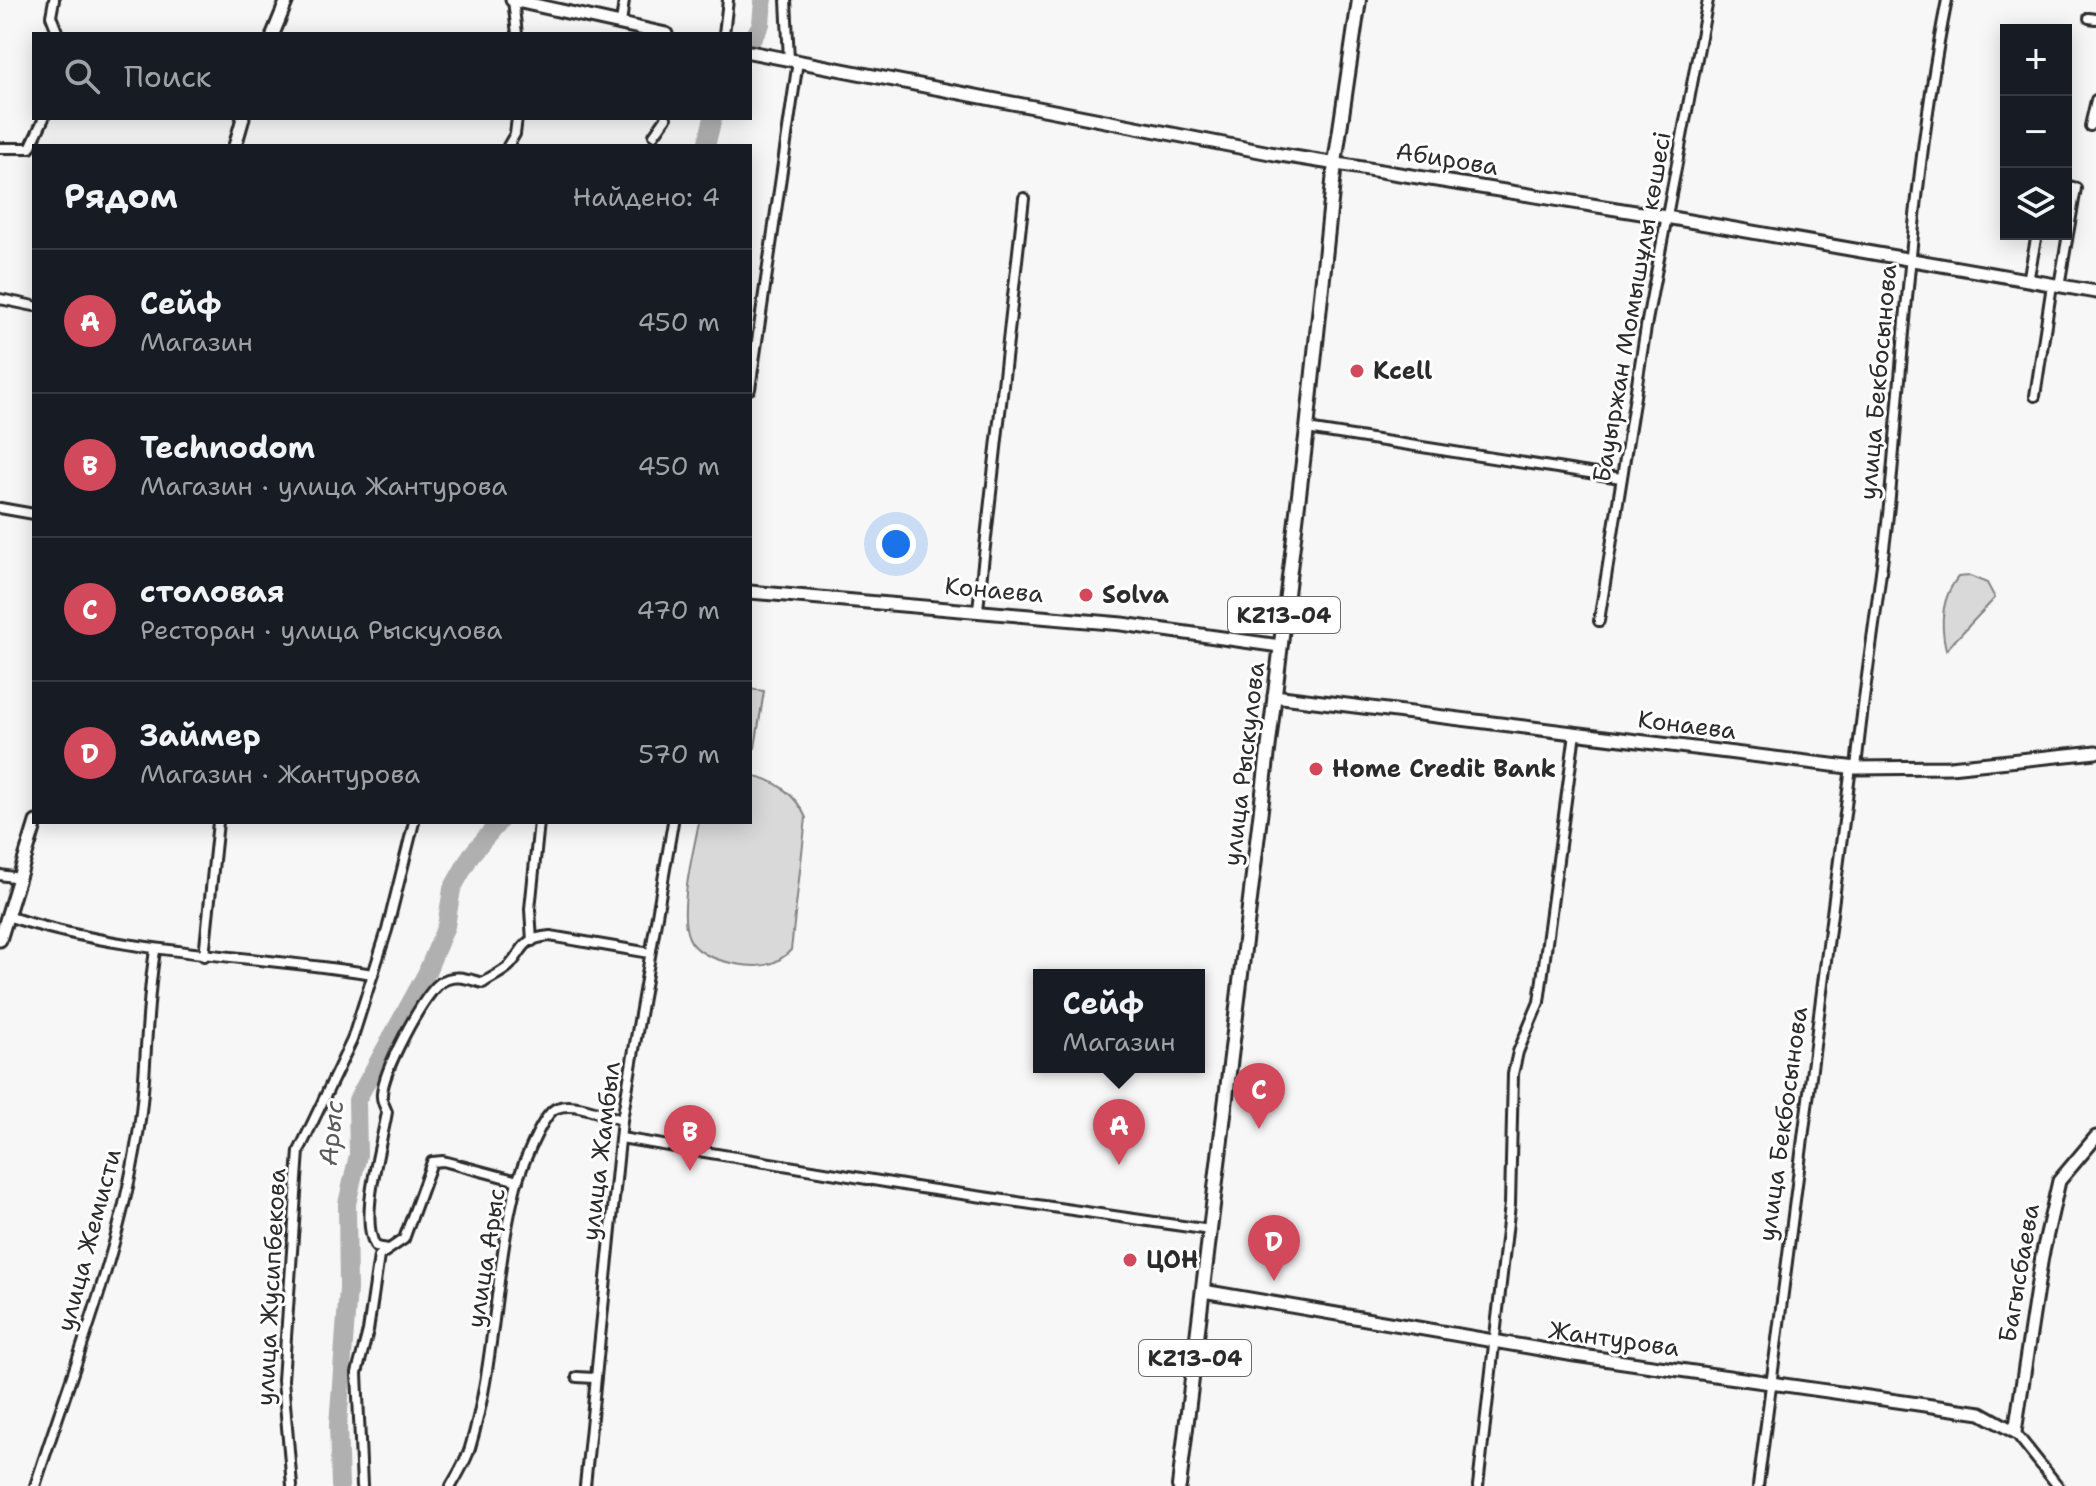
<!DOCTYPE html>
<html lang="ru">
<head>
<meta charset="utf-8">
<style>
	body { margin:0; font-family:"Shantell Sans",sans-serif; background:#242831; color:#f1f3f6 }
	.controls { position:absolute; right:24px; top:24px; display:grid; overflow:hidden; border-radius:0px; box-shadow:0 4px 20px #0003 }
	.controls button { width:72px; height:72px; display:grid; place-items:center; padding:0; border:0; border-bottom:2px solid #363941; background:#171b24; color:#f1f3f6; font:40px sans-serif }
	.you { position:absolute; left:896px; top:544px; width:28px; height:28px; margin:-20px; border:6px solid #fff; border-radius:50%; background:#1a73e8; box-shadow:0 0 0 12px #1a73e833 }
	.badge { display:grid; place-items:center; width:52px; height:52px; border-radius:50%; background:#d1495b; color:#fff; font-size:26px; font-weight:700 }
	.pin { position:absolute; translate:-50% -66px; filter:drop-shadow(0 2px 4px #0008) }
	.pin::after { content:''; position:absolute; top:42px; width:28px; height:24px; background:inherit; clip-path:polygon(0 0,100% 0,50% 100%) }
	.popup { position:absolute; left:1033px; top:969px; width:172px; height:104px; box-sizing:border-box; display:grid; place-content:center; border-radius:0px; background:#171b24; filter:drop-shadow(0 2px 6px #0005); font-size:26px; white-space:nowrap; color:#9ea1a6 }
	.popup b { font-size:30px; color:#f1f3f6 }
	.popup::after { content:''; position:absolute; left:50%; top:100%; margin-left:-16px; border:16px solid transparent; border-top-color:#171b24 }
	.list { margin:0; padding:0; list-style:none }
	h2 { display:flex; justify-content:space-between; align-items:center; height:104px; margin:0; padding:0 32px; font-size:34px }
	h2 small { font-size:26px; font-weight:400; color:#9ea1a6 }
	.list li { display:grid; grid-template-columns:52px 1fr auto; gap:24px; align-items:center; box-sizing:border-box; height:144px; padding:0 32px; border-top:2px solid #363941 }
	.list b { display:block; font-size:30px; white-space:nowrap }
	.list p { margin:0; font-size:26px; white-space:nowrap; color:#9ea1a6 }
	.list em { font-size:26px; font-style:normal; color:#9ea1a6 }
	.icon { flex:none; width:44px; height:44px; fill:none; stroke:currentColor; stroke-width:2; stroke-linecap:round; stroke-linejoin:round }
	.map { position:relative; flex:none; width:2096px; height:1486px; overflow:hidden }
	.search { position:absolute; background:#171b24; box-shadow:0 4px 20px #0003; left:32px; top:32px; width:720px; height:88px; display:flex; align-items:center; gap:20px; box-sizing:border-box; padding:0 28px; border-radius:0px; color:#9ea1a6; font-size:30px }
	.panel { position:absolute; background:#171b24; box-shadow:0 4px 20px #0003; left:32px; top:144px; width:720px; height:680px; border-radius:0px }
	.map>svg:first-child { display:block }
	.green { fill:#d9d9d9; stroke:#828282; stroke-width:2 }
	.lines { fill:none; stroke-linecap:round; stroke-linejoin:round }
	.river { stroke:#b0b0b0; stroke-width:18 }
	.street-casing { stroke:#2b2b2b; stroke-width:14 }
	.secondary-casing { stroke:#2b2b2b; stroke-width:17 }
	.primary-casing { stroke:#2b2b2b; stroke-width:18 }
	.street { stroke:#fff; stroke-width:8 }
	.secondary { stroke:#fff; stroke-width:11 }
	.primary { stroke:#fff; stroke-width:12 }
	.poi-dot { fill:#d1495b; stroke:#fff; stroke-width:3 }
	.labels { text-anchor:middle; stroke-width:6; stroke-linejoin:round; paint-order:stroke }
	.shield { fill:#fff; stroke:#6b6b6b; stroke-width:2 }
	.shield-label { font-size:22px; font-weight:bold; fill:#2b2b2b }
	.street-label { font-size:24px; fill:#2b2b2b; stroke:#fff }
	.poi-label { font-size:24px; font-weight:bold; fill:#2b2b2b; stroke:#fff; text-anchor:start }
	.water-label { font-size:26px; font-style:italic; fill:#5a5a5a; stroke:#fff }
</style>
</head>
<body>
<div class="map">
<svg width="2096" height="1486" viewBox="0 0 2096 1486">
	<rect width="100%" height="100%" fill="#f7f7f7"/>
	<filter id="ink" filterUnits="userSpaceOnUse"><feTurbulence type="fractalNoise" baseFrequency=".0125" numOctaves="2"/><feDisplacementMap in="SourceGraphic" scale="16" xChannelSelector="R" yChannelSelector="G"/><feConvolveMatrix kernelMatrix="1 2 1 2 8 2 1 2 1" color-interpolation-filters="sRGB"/></filter>
	<g filter="url(#ink)">
		<!-- green -->
		<g class="green">
			<path d="M1970,576L1987,583L1995,598L1946,650C1940,624 1941,598 1958,577Z"/>
			<path d="M750,689L764,691L755,748H750Z"/>
			<path d="M750,776C774,777 797,796 806,818L791,950C775,967 759,968 736,964C720,961 696,954 689,938C677,913 694,849 699,822H750Z"/>
		</g>
		<g class="lines">
			<!-- river -->
			<g class="river">
				<path d="M750,43L761,24L763,0"/>
				<path d="M706,146L713,118"/>
				<path d="M340,1486L338,1425L348,1289L347,1204L358,1155L357,1100L426,974L446,926L452,889L471,855L499,822"/>
			</g>
			<defs>
				<g id="street">
					<path d="M54,0L51,16L58,34"/>
					<path d="M513,0L517,34"/>
					<path d="M786,0L789,60"/>
					<path d="M2089,18L2096,19"/>
					<path d="M621,24L624,0"/>
					<path d="M724,34L728,0"/>
					<path d="M2090,126L2096,100"/>
					<path d="M654,135L666,118"/>
					<path d="M508,146L515,134L517,118"/>
					<path d="M0,148H30L44,118"/>
					<path d="M2028,281L2037,234"/>
					<path d="M2059,286L2076,188L2066,185"/>
					<path d="M0,299L34,306"/>
					<path d="M750,389L798,61"/>
					<path d="M2035,396L2052,285"/>
					<path d="M1307,429L1621,478"/>
					<path d="M0,508L34,514"/>
					<path d="M978,609L1024,198"/>
					<path d="M1599,621L1647,321L1708,0"/>
					<path d="M1856,768C1865,677 1881,587 1890,496C1905,330 1914,164 1947,0"/>
					<path d="M0,875L19,878"/>
					<path d="M7,916C130,956 248,954 373,974"/>
					<path d="M532,941L530,909L539,822"/>
					<path d="M204,956L218,822"/>
					<path d="M621,1138L921,1188L1210,1230"/>
					<path d="M388,1249L376,1247C358,1220 382,1144 387,1112C385,1107 381,1100 382,1094C383,1071 422,997 440,983C454,973 468,979 483,983C491,977 504,972 510,965C526,947 521,939 550,936L650,953"/>
					<path d="M577,1377L594,1378"/>
					<path d="M2015,1432L2058,1486"/>
					<path d="M35,1486C70,1377 115,1264 135,1152C148,1085 144,1018 155,951"/>
					<path d="M292,1486L283,1380L299,1151L352,1040L387,930L414,822"/>
					<path d="M362,1486L357,1373L368,1331L379,1256L404,1239L432,1162L443,1161L518,1181"/>
					<path d="M451,1486C458,1474 466,1461 470,1448C496,1361 494,1269 517,1182C522,1167 543,1112 557,1108C575,1101 604,1115 622,1120"/>
					<path d="M585,1486L622,1120L673,822"/>
					<path d="M1478,1486L1510,1204L1513,1074L1518,1052L1539,1002L1575,733"/>
					<path d="M1758,1486L1851,767"/>
				</g>
				<g id="secondary">
					<path d="M512,0L666,34"/>
					<path d="M273,34L287,0"/>
					<path d="M750,52L1275,154L1666,217L2096,292"/>
					<path d="M235,146L243,118"/>
					<path d="M750,592L1122,624L1280,646"/>
					<path d="M1274,696L1856,768L1950,767L2096,752"/>
					<path d="M0,940L36,822"/>
					<path d="M1203,1291L1575,1355L1981,1413L2015,1432L2042,1256L2059,1181L2096,1137"/>
				</g>
				<path id="primary" d="M1179,1486L1307,429L1335,163L1359,0"/>
			</defs>
			<!-- street casing -->
			<use href="#street" class="street-casing"/>
			<!-- secondary casing -->
			<use href="#secondary" class="secondary-casing"/>
			<!-- primary casing -->
			<use href="#primary" class="primary-casing"/>
			<!-- street -->
			<use href="#street" class="street"/>
			<!-- secondary -->
			<use href="#secondary" class="secondary"/>
			<!-- primary -->
			<use href="#primary" class="primary"/>
		</g>
	</g>
	<!-- markers -->
	<g class="poi-dot">
		<circle cx="1357" cy="371" r="8"/>
		<circle cx="1086" cy="595" r="8"/>
		<circle cx="1316" cy="769" r="8"/>
		<circle cx="1130" cy="1260" r="8"/>
	</g>
	<g class="labels">
		<!-- shield labels -->
		<g class="shield">
			<rect x="1228" y="597" width="112" height="36" rx="6"/>
			<rect x="1139" y="1340" width="112" height="36" rx="6"/>
		</g>
		<g class="shield-label">
			<text x="1284" y="623">KZ13-04</text>
			<text x="1195" y="1366">KZ13-04</text>
		</g>
		<!-- street labels -->
		<g class="street-label">
			<text transform="translate(1447 159) rotate(9)" y="8">Абирова</text>
			<text transform="translate(1632 307) rotate(-80)" y="8">Бауыржан Момышұлы көшесі</text>
			<text transform="translate(1878 382) rotate(-85)" y="8">улица Бекбосынова</text>
			<text transform="translate(994 590) rotate(5)" y="8">Конаева</text>
			<text transform="translate(1687 725) rotate(7)" y="8">Конаева</text>
			<text transform="translate(1244 764) rotate(-83)" y="8">улица Рыскулова</text>
			<text transform="translate(1783 1124) rotate(-82)" y="8">улица Бекбосынова</text>
			<text transform="translate(601 1151) rotate(-83)" y="8">улица Жамбыл</text>
			<text transform="translate(89 1240) rotate(-75)" y="8">улица Жемисти</text>
			<text transform="translate(486 1258) rotate(-81)" y="8">улица Арыс</text>
			<text transform="translate(2019 1273) rotate(-80)" y="8">Багысбаева</text>
			<text transform="translate(271 1287) rotate(-87)" y="8">улица Жусипбекова</text>
			<text transform="translate(1614 1339) rotate(8)" y="8">Жантурова</text>
		</g>
		<!-- poi labels -->
		<g class="poi-label">
			<text x="1373" y="379">Kcell</text>
			<text x="1102" y="603">Solva</text>
			<text x="1332" y="777">Home Credit Bank</text>
			<text x="1146" y="1268">ЦОН</text>
		</g>
		<!-- water labels -->
		<g class="water-label">
			<text transform="translate(331 1133) rotate(-84)" y="9">Арыс</text>
		</g>
	</g>
</svg>
<div class="controls">
<button>+</button>
<button>−</button>
<button><svg class="icon" aria-label="layers" viewBox="0 0 24 24"><path d="M12 4l9 5-9 5-9-5zM3 14l9 5 9-5"/></svg></button>
</div>
<div class="you"></div>
<div class="pin badge" style="left:1119px;top:1165px">A</div>
<div class="popup"><b>Сейф</b>Магазин</div>
<div class="pin badge" style="left:690px;top:1171px">B</div>
<div class="pin badge" style="left:1259px;top:1129px">C</div>
<div class="pin badge" style="left:1274px;top:1281px">D</div>
<div class="search"><svg class="icon" aria-label="search" viewBox="0 0 24 24"><circle cx="10" cy="10" r="6"/><path d="M15 15l6 6"/></svg>Поиск</div>
<section class="panel">
<h2>Рядом<small>Найдено: 4</small></h2>
<ul class="list">
<li><span class="badge">A</span><div><b>Сейф</b><p>Магазин</p></div><em>450 m</em></li>
<li><span class="badge">B</span><div><b>Technodom</b><p>Магазин · улица Жантурова</p></div><em>450 m</em></li>
<li><span class="badge">C</span><div><b>столовая</b><p>Ресторан · улица Рыскулова</p></div><em>470 m</em></li>
<li><span class="badge">D</span><div><b>Займер</b><p>Магазин · Жантурова</p></div><em>570 m</em></li>
</ul>
</section>
</div>
</body>
</html>
